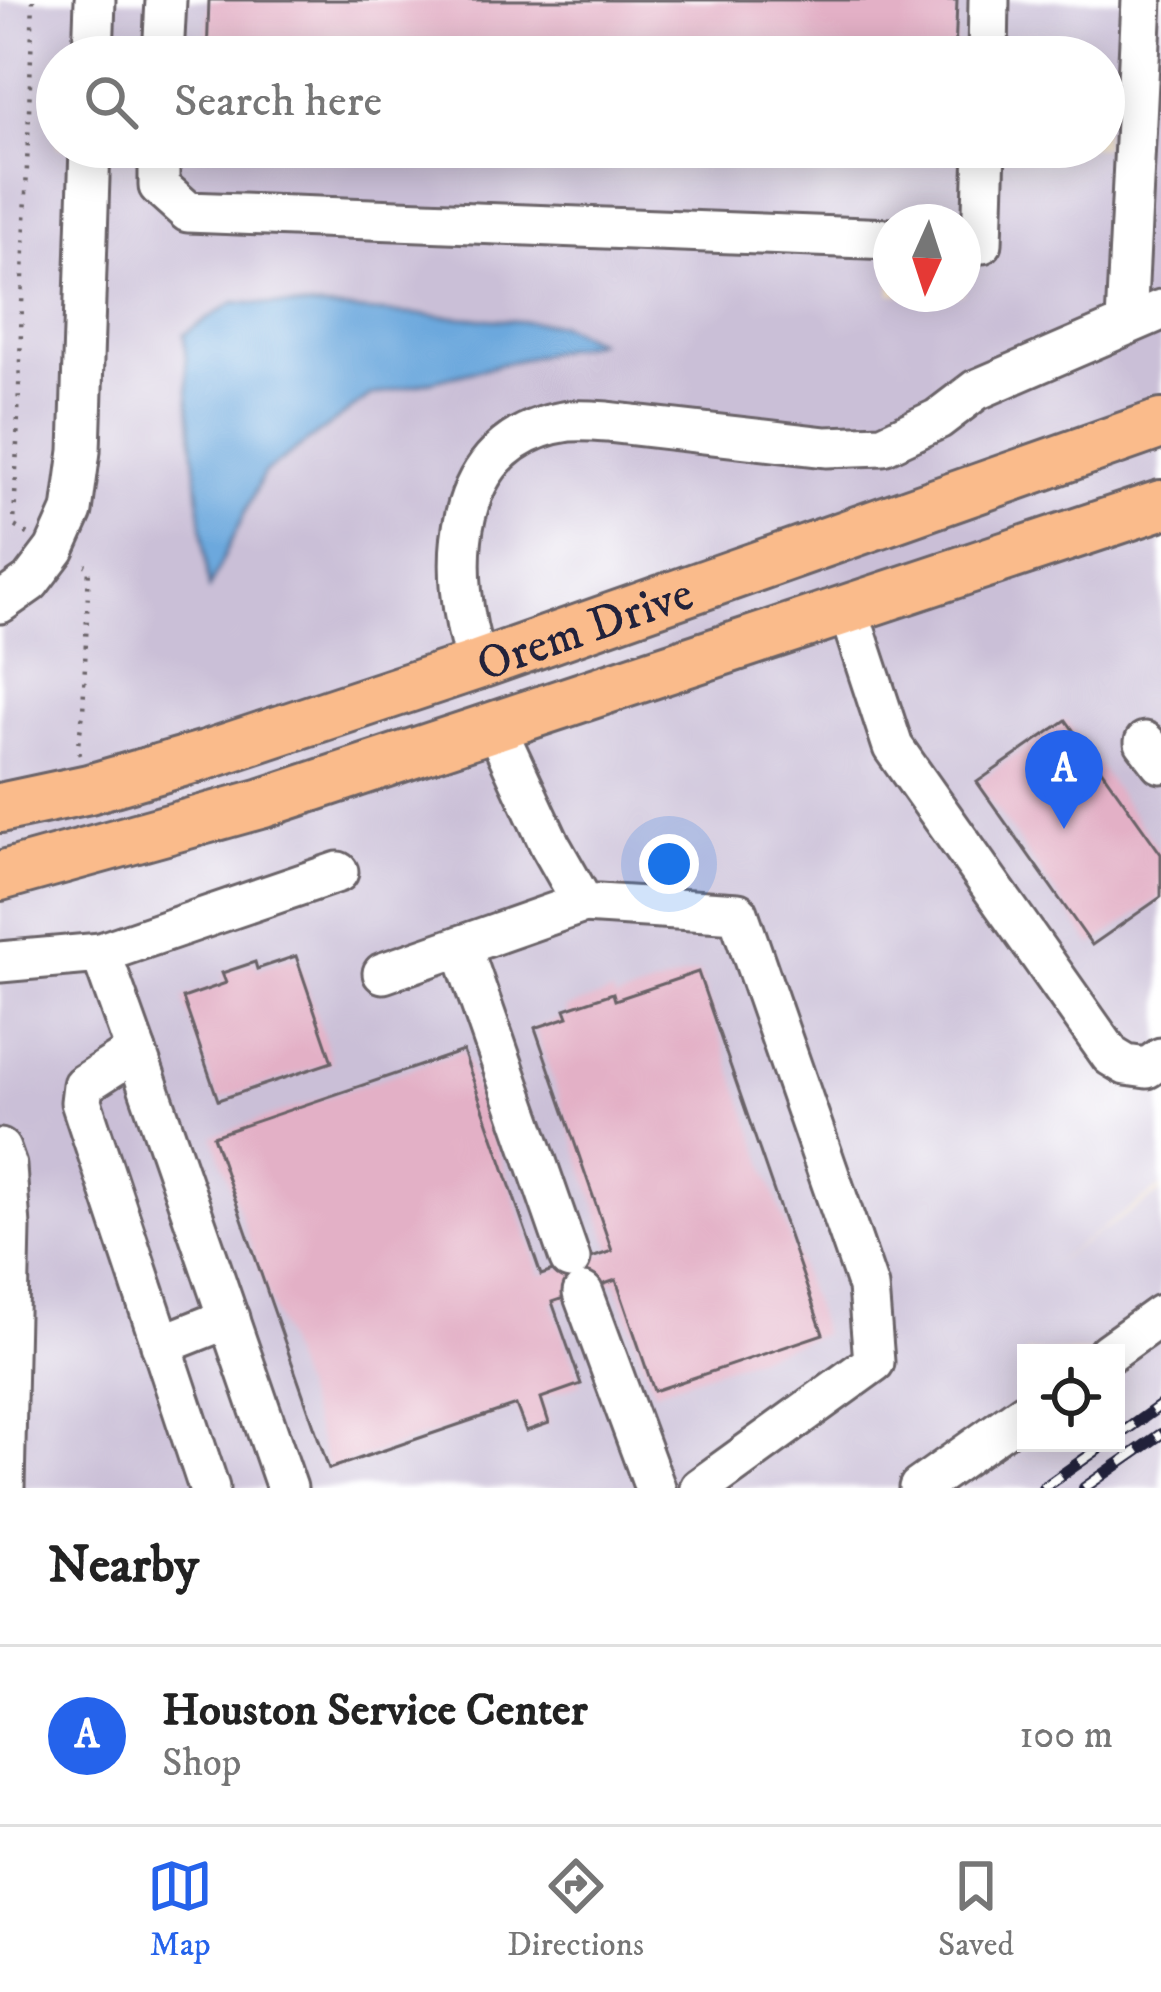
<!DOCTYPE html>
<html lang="en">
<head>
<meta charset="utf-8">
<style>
	body { margin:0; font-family:"IM FELL DW Pica",serif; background:#f2f2f2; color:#222 }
	.controls { position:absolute; right:36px; bottom:36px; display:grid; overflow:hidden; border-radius:0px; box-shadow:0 6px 30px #0003 }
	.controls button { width:108px; height:108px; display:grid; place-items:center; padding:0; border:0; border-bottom:3px solid #e0e0e0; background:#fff; color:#222; font:60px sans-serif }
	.compass { position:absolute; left:873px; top:204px; width:108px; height:108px; border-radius:50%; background:#fff; box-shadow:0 6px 30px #0003; rotate:183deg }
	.you { position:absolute; left:669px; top:864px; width:42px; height:42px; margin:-30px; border:9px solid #fff; border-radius:50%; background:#1a73e8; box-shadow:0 0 0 18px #1a73e833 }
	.badge { display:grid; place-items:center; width:78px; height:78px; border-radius:50%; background:#2563eb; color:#fff; font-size:39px; font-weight:700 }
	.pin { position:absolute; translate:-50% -99px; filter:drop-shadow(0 3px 6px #0008) }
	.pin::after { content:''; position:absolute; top:63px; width:42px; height:36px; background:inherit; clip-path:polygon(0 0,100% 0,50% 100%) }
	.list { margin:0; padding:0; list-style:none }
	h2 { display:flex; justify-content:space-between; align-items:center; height:156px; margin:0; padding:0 48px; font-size:51px }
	h2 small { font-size:39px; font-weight:400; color:#767676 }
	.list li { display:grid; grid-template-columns:78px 1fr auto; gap:36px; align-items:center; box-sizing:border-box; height:180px; padding:0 48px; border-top:3px solid #e0e0e0 }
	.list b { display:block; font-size:45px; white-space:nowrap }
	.list p { margin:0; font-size:39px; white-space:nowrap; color:#767676 }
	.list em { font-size:39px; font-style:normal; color:#767676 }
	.icon { flex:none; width:66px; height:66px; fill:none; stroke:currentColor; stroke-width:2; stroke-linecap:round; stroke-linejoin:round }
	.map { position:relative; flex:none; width:1161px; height:1488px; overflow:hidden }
	.search { position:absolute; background:#fff; box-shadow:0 6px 30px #0003; left:36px; right:36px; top:36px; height:132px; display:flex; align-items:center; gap:30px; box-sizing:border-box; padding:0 42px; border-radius:66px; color:#767676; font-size:45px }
	.sheet { height:336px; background:#fff }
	nav { display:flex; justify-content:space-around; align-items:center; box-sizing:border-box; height:168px; border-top:3px solid #e0e0e0; background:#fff; font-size:33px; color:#767676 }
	nav a { display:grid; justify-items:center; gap:6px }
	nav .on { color:#2563eb }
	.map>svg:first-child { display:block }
	.industrial { fill:#cabfd7; fill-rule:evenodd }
	.water { fill:#6ca8dd; stroke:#47658c; stroke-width:3 }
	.building { fill:#e3b0c6 }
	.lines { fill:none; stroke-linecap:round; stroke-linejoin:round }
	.minor-casing { stroke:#6a6368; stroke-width:45 }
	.major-casing { stroke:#6a6368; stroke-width:54 }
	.path { stroke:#6a6368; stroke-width:4.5; stroke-dasharray:3 9; stroke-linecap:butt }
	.minor { stroke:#fff; stroke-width:39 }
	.major { stroke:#fabb8b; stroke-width:48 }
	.rail-casing { stroke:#22223b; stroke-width:12 }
	.rail { stroke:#fff; stroke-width:8; stroke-dasharray:22; stroke-linecap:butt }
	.labels { text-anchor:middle; stroke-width:12; stroke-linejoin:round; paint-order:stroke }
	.street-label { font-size:48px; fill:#22223b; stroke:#fff }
</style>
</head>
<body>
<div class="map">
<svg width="1161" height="1488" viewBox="0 0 1161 1488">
	<rect width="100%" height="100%" fill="#fff"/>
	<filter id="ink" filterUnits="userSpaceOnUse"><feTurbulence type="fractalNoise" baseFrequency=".00833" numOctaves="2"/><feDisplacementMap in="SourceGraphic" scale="24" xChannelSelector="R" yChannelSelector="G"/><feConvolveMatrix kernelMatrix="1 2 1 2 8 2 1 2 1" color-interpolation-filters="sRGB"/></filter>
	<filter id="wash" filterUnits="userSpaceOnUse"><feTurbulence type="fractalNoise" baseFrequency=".004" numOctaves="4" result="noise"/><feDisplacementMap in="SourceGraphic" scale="48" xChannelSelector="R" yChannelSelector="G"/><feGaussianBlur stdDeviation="2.7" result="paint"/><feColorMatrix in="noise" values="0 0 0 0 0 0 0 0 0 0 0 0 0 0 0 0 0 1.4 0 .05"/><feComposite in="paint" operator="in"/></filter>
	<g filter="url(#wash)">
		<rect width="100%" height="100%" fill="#f1ddbc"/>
		<!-- industrial -->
		<path class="industrial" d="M0,0H1161V1188L1047,1267L1161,1192V1488H0ZM57,57H1104V147H57ZM891,222H963V294H891ZM1026,1353H1116V1443H1026Z"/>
		<!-- water -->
		<path class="water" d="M234,302L558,324L597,341L370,396L264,473L209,588L190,418L184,334Z"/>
		<g id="blocks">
			<!-- building -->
			<g class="building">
				<path d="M209,0H957L955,57H207Z"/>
				<path d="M1066,720L1161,854V897L1092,945L977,782Z"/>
				<path d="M296,956L332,1062L218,1100L183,998L226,983L222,973L255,962L257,969Z"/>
				<path d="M698,972L823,1334L654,1391L616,1280L552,1302L581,1384L541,1398L549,1423L526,1431L516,1405L329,1469L213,1136L463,1051L541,1275L612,1251L535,1028L568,1017L565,1009L613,993L615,1000Z"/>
			</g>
		</g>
	</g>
	<g filter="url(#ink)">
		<use href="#blocks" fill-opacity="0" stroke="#6a6368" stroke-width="3"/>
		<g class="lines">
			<defs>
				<g id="minor">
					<path d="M93,57L95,0"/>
					<path d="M163,57L166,0"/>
					<path d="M988,57L989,0"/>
					<path d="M159,147V186L188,212L891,239"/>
					<path d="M963,242L982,243L985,147"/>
					<path d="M1126,323L1142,0"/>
					<path d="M0,603L30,582L55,549L72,511L80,451L90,147"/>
					<path d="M848,610L893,747L1111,1056L1126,1065L1147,1068L1161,1058"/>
					<path d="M477,665C447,573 446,438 569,421C582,420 595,421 607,422L826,447L883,445L938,419L976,390L1161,310"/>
					<path d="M495,726L550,845L583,903L738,913L868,1287L874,1362L700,1488"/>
					<path d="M1145,742L1161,763"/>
					<path d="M461,946L570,1259"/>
					<path d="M101,953L338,872"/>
					<path d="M0,962L101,953L136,1051L83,1085L81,1102L209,1488"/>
					<path d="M383,973L583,903"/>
					<path d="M136,1051L287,1488"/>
					<path d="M0,1149L6,1166L10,1227L4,1488"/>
					<path d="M583,1293L655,1488"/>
					<path d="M161,1345L229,1318"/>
					<path d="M1108,1353L1161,1315"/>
					<path d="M919,1488L1026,1412"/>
				</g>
				<g id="major">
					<path id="s1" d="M0,808L89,789L206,755L477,665L1161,424"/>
					<path d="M0,876L263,803L1161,505"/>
				</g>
			</defs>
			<!-- minor casing -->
			<use href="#minor" class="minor-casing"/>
			<!-- major casing -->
			<use href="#major" class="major-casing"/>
			<!-- path -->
			<g class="path">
				<path d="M28,534L14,526L33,0"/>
				<path d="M80,755L78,745L83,713L89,567L85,565"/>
			</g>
			<!-- minor -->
			<use href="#minor" class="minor"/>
			<!-- major -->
			<use href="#major" class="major"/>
			<defs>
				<g id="rail">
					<path d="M1116,1437L1161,1405"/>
					<path d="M1043,1488L1107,1443"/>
					<path d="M1084,1488L1161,1434"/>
				</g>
			</defs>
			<!-- rail casing -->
			<use href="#rail" class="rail-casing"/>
			<!-- rail -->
			<use href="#rail" class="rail"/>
		</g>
	</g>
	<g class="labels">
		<!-- street labels -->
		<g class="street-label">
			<text dy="17" stroke="none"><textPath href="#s1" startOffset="612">Orem Drive</textPath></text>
		</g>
	</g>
</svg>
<div class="controls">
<button><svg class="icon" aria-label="locate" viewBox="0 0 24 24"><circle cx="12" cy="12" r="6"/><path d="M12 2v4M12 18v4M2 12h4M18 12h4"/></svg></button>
</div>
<svg class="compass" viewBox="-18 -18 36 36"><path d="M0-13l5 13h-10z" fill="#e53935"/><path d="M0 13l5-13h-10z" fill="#767676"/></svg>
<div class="you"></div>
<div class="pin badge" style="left:1064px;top:829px">A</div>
<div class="search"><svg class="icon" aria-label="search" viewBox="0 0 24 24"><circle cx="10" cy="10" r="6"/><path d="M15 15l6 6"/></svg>Search here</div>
</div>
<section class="sheet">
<h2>Nearby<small></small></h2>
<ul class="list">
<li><span class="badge">A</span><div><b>Houston Service Center</b><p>Shop</p></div><em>100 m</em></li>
</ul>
</section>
<nav>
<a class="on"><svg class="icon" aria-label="map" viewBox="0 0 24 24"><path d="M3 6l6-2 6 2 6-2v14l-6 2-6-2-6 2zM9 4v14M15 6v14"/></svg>Map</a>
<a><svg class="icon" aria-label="directions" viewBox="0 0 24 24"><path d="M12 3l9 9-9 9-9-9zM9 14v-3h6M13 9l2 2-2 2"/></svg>Directions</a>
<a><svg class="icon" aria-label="saved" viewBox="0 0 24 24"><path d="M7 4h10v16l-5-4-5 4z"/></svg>Saved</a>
</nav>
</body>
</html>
